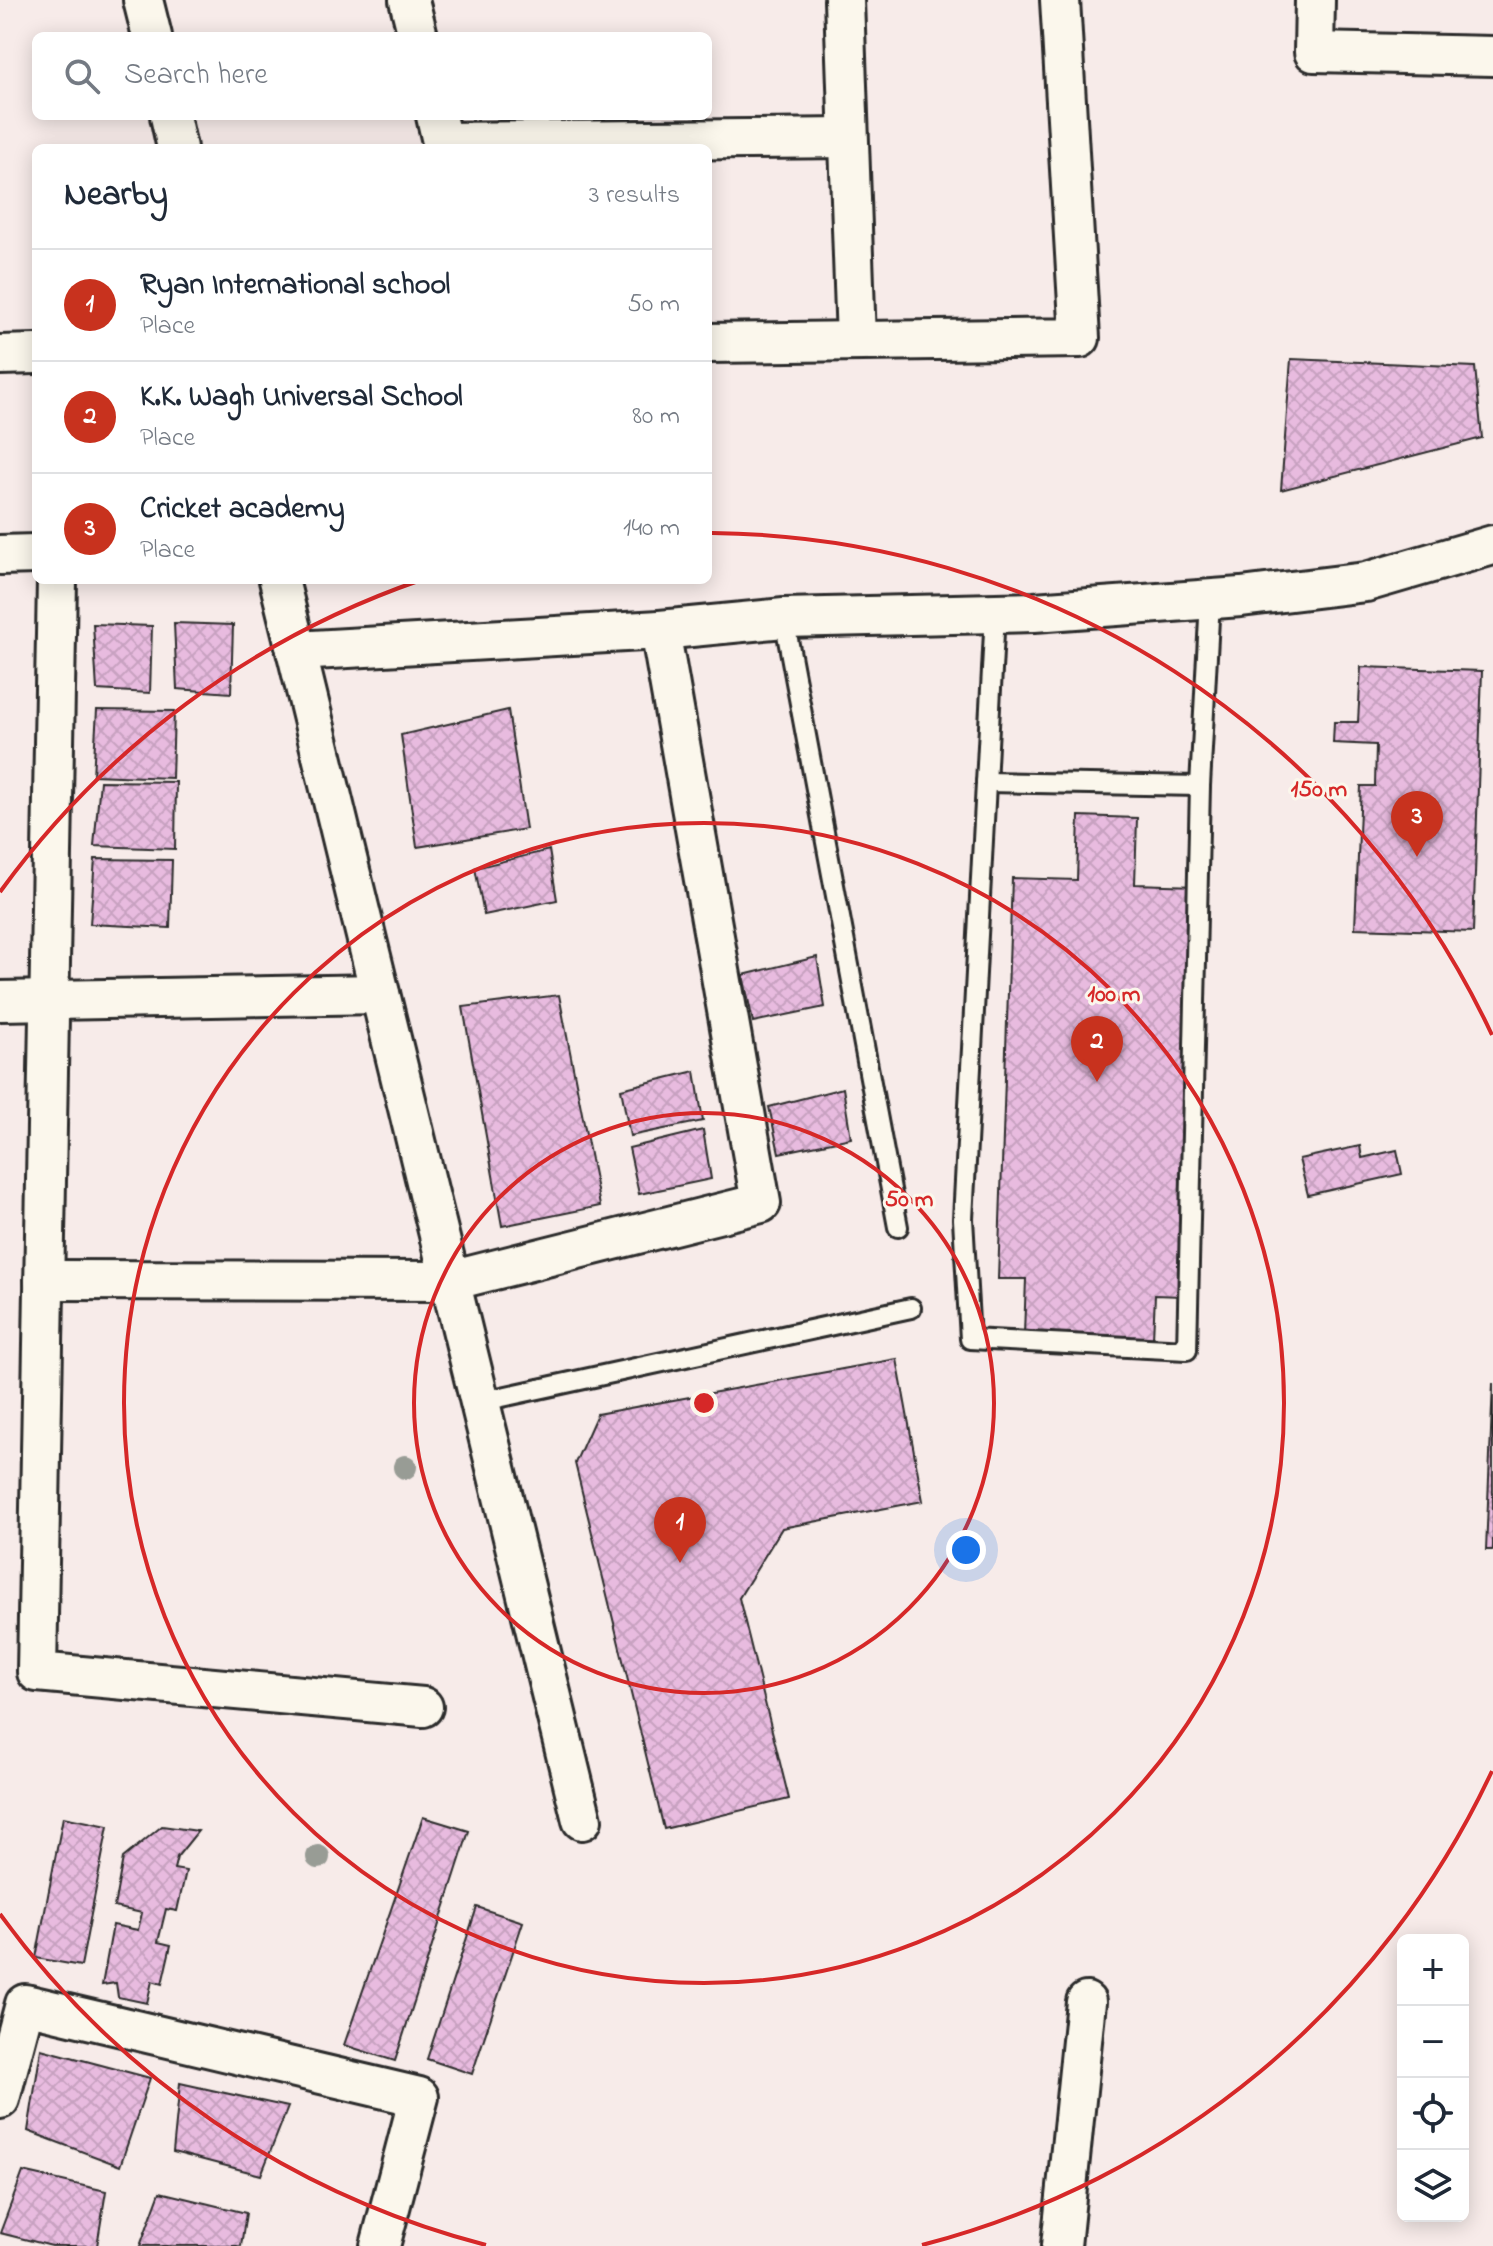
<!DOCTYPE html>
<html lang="en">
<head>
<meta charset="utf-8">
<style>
	body { margin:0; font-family:"Indie Flower",sans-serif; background:#f2f2f3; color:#1f2937 }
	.controls { position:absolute; right:24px; bottom:24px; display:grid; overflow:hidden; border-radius:12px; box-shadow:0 4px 20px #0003 }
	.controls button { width:72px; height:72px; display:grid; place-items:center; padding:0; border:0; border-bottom:2px solid #e0e1e3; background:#fff; color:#1f2937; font:40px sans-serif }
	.you { position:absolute; left:966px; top:1550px; width:28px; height:28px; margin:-20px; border:6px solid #fff; border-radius:50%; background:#1a73e8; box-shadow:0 0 0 12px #1a73e833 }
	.badge { display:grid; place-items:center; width:52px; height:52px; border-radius:50%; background:#c8321e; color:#fff; font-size:26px; font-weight:700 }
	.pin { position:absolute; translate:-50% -66px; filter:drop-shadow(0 2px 4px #0008) }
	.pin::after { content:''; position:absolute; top:42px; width:28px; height:24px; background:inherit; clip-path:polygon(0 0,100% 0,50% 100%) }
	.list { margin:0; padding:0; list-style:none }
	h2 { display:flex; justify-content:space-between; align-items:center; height:104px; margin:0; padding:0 32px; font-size:34px }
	h2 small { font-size:26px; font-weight:400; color:#747a83 }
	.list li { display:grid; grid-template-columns:52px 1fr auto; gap:24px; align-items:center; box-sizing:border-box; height:112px; padding:0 32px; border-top:2px solid #e0e1e3 }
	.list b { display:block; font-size:30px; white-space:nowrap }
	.list p { margin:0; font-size:26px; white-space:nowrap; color:#747a83 }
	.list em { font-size:26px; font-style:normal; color:#747a83 }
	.icon { flex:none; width:44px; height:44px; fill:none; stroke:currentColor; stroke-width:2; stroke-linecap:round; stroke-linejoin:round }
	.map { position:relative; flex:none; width:1493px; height:2246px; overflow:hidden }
	.search { position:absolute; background:#fff; box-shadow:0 4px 20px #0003; left:32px; top:32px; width:680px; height:88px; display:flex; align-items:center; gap:20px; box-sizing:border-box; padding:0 28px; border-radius:12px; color:#747a83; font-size:30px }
	.panel { position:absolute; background:#fff; box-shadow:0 4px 20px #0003; left:32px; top:144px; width:680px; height:440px; border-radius:12px }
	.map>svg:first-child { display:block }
	.building { fill:url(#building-cross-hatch); stroke:#2b2b2b; stroke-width:2 }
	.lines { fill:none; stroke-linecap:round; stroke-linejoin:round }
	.service-casing { stroke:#2b2b2b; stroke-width:24 }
	.minor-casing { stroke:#2b2b2b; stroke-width:44 }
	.service { stroke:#fbf7ec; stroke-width:18 }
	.minor { stroke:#fbf7ec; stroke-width:38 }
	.tree { fill:#989c95 }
	.ring { fill:none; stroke:#d62828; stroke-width:4 }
	.centre { fill:#d62828; stroke:#fbf7ec; stroke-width:4 }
	.ring-label { font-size:24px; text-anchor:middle; font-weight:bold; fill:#d62828; stroke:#fbf7ec; stroke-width:6; stroke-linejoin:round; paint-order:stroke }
</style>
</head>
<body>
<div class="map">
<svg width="1493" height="2246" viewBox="0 0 1493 2246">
	<defs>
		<pattern id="building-cross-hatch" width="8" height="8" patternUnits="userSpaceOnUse" patternTransform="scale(2)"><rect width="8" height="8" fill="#e8bbdf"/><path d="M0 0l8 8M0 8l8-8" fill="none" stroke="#c7a1c0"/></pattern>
	</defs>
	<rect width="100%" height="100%" fill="#f7ebe9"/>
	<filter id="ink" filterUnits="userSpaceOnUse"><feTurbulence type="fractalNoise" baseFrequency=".0125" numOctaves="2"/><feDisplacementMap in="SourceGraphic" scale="16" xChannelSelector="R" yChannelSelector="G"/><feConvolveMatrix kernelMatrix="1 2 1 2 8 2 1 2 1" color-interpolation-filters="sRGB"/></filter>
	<g filter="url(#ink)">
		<!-- building -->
		<g class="building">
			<path d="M1291,359L1475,367L1482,438L1281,490Z"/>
			<path d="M174,623L233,625L231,693L177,689Z"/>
			<path d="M93,624L152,626L150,693L97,690Z"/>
			<path d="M1361,667L1482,671L1473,932L1355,928L1361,786H1375L1376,745L1333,743L1334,722H1358Z"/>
			<path d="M97,710L174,711L172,778L93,775Z"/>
			<path d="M508,710L526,829L417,847L401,735Z"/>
			<path d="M100,781L176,782L175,849L94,846Z"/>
			<path d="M1079,816L1137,818L1135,884L1196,886L1181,1296L1155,1295L1153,1338L1024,1334L1026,1279H998L1012,878L1077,880Z"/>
			<path d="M549,850L557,900L484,915L475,868Z"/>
			<path d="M95,859L172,860L170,928L90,924Z"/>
			<path d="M817,957L825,1007L753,1022L743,975Z"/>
			<path d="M559,995L600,1206L502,1226L463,1007Z"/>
			<path d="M695,1071L703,1121L630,1136L621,1089Z"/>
			<path d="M843,1088L851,1138L779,1153L769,1107Z"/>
			<path d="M703,1130L711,1179L639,1194L629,1148Z"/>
			<path d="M1360,1146L1362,1158L1397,1150L1402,1174L1308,1195L1299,1159Z"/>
			<path d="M897,1359L923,1501L782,1528L739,1598L789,1799L664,1829L575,1463L597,1414Z"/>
			<path d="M1493,1383V1550H1486Z"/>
			<path d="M63,1817L108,1826L81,1966L36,1958Z"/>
			<path d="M423,1817L469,1831L395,2061L344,2045Z"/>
			<path d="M162,1826L198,1831L177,1857L174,1869L186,1871L177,1911L166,1909L158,1942L171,1945L162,1984L152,1981L147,2003L118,1997L116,1983L102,1985L113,1925L138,1930L142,1913L114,1907L123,1858Z"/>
			<path d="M477,1907L523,1922L472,2074L427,2059Z"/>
			<path d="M41,2049L150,2078L120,2166L28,2131Z"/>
			<path d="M180,2083L288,2107L261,2175L173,2152Z"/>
			<path d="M23,2172L106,2191L97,2246H52L0,2233Z"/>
			<path d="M160,2192L246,2213L241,2246H140Z"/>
		</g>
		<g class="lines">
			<defs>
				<g id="service">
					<path d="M995,613L963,1219L970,1339L1187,1350L1200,786L1210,600"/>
					<path d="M784,618L898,1227"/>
					<path d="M986,782L1200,786"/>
					<path d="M479,1402L911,1308"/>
				</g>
				<g id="minor">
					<path d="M143,0L152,36"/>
					<path d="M409,0L418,36"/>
					<path d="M844,0L856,341"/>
					<path d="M1315,0L1314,52L1493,56"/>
					<path d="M170,116L177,148"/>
					<path d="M436,116L442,142L848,138"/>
					<path d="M708,343L1080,338L1060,0"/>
					<path d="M0,355L36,354"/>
					<path d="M0,555L36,554"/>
					<path d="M57,580L37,1672L423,1707"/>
					<path d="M279,580L582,1820"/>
					<path d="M296,651L660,630L784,618L1034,612L1241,597L1366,582L1493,545"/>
					<path d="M0,1001L380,994"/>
					<path d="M44,1280L450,1281L761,1203L660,630"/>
					<path d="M0,2099L25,2004L419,2097L380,2246"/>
					<path d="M1061,2246L1086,2002"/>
				</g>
			</defs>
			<!-- service casing -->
			<use href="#service" class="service-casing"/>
			<!-- minor casing -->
			<use href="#minor" class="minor-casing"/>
			<!-- service -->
			<use href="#service" class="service"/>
			<!-- minor -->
			<use href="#minor" class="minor"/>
		</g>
		<!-- trees -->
		<g class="tree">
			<circle cx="405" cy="1467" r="12"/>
			<circle cx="318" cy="1857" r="12"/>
		</g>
	</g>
	<!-- distance rings -->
	<g class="ring">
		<circle cx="704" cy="1403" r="290"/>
		<circle cx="704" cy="1403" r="580"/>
		<path d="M1492 1771A870 870 0 0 1 922 2245M486 2245A870 870 0 0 1 0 1914M0 892A870 870 0 0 1 421 580M712 533A870 870 0 0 1 1492 1035"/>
	</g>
	<circle cx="704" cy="1403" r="12" class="centre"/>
	<g class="ring-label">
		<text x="1319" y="796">150 m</text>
		<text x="1114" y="1001">100 m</text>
		<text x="909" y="1206">50 m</text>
	</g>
</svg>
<div class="controls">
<button>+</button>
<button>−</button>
<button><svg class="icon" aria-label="locate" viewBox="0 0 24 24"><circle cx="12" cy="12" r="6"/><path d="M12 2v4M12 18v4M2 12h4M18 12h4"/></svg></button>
<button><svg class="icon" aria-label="layers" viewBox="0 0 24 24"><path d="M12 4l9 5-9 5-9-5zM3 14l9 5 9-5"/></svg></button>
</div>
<div class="you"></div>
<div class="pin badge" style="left:680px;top:1563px">1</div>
<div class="pin badge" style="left:1097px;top:1082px">2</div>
<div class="pin badge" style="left:1417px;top:857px">3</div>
<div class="search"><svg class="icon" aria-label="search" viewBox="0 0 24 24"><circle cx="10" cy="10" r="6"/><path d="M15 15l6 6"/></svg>Search here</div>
<section class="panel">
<h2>Nearby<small>3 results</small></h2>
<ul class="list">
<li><span class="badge">1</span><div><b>Ryan International school</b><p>Place</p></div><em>50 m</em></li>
<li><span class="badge">2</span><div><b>K.K. Wagh Universal School</b><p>Place</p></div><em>80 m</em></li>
<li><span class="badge">3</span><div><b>Cricket academy</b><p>Place</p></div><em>140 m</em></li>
</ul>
</section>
</div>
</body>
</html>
